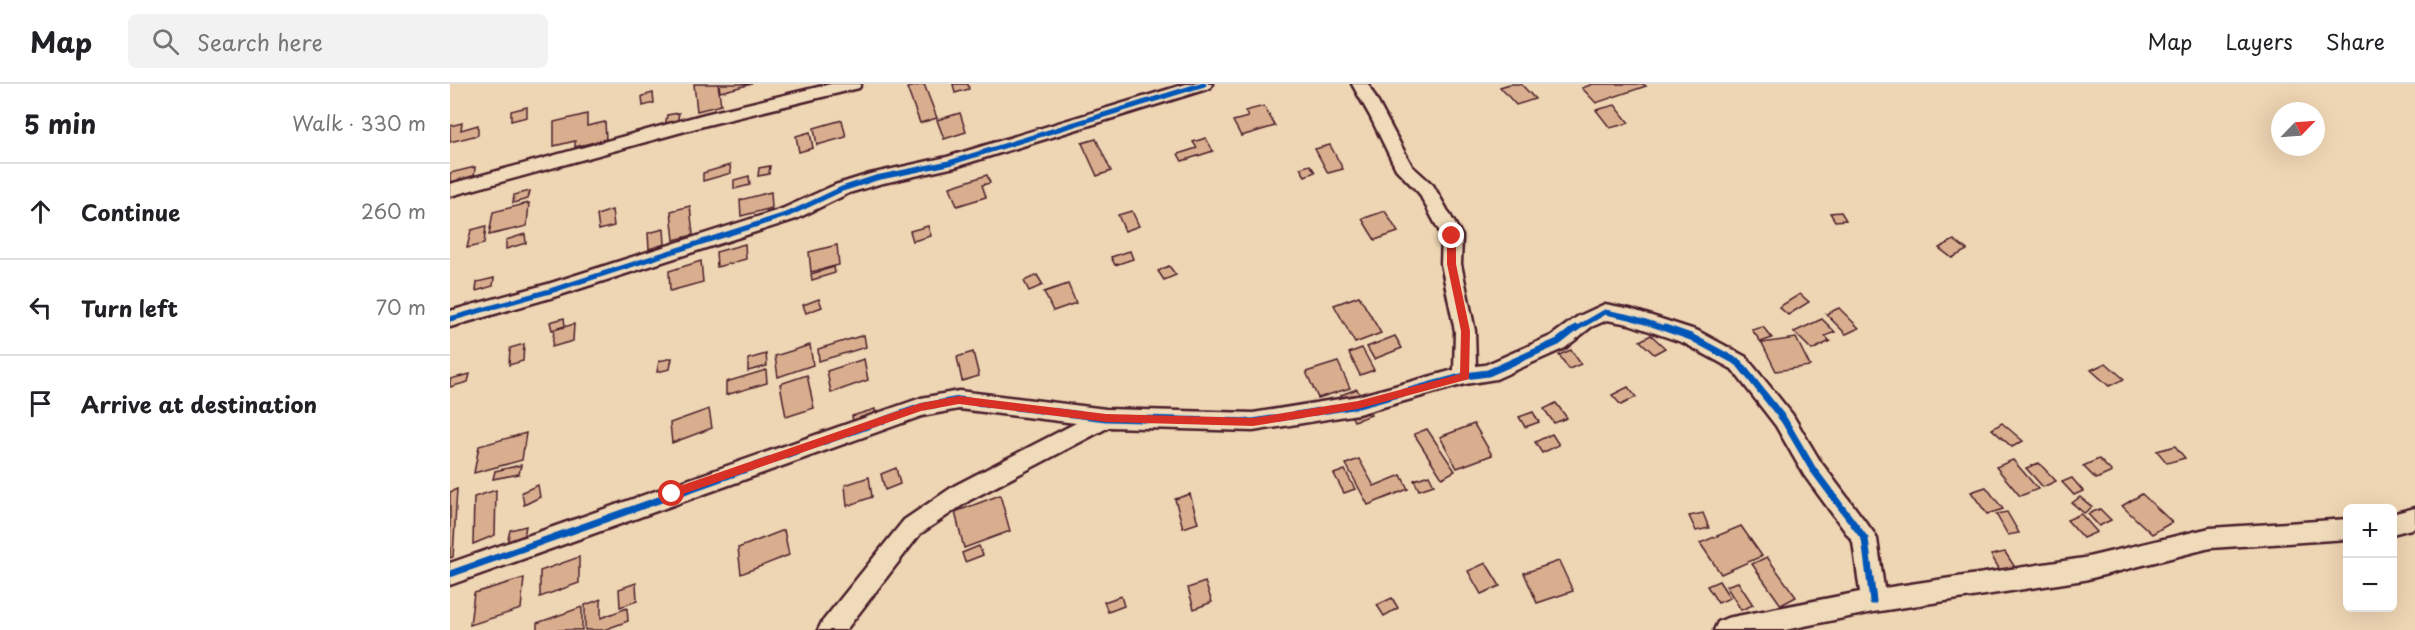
<!DOCTYPE html>
<html lang="en">
<head>
<meta charset="utf-8">
<style>
	body { margin:0; font-family:"Playpen Sans",sans-serif; background:#f2f2f2; color:#202124 }
	.controls { position:absolute; right:18px; bottom:18px; display:grid; overflow:hidden; border-radius:9px; box-shadow:0 6px 24px #0002 }
	.controls button { width:54px; height:54px; display:grid; place-items:center; padding:0; border:0; border-bottom:2px solid #e0e0e0; background:#fff; color:#202124; font:30px sans-serif }
	.compass { position:absolute; left:1821px; top:18px; width:54px; height:54px; border-radius:50%; background:#fff; box-shadow:0 6px 24px #0002; rotate:65deg }
	.stop { position:absolute; width:18px; height:18px; margin:-14px; border:4px solid #d93025; border-radius:50%; background:#fff }
	.stop.end { background:#d93025; border-color:#fff; box-shadow:0 2px 6px #0008 }
	.list { margin:0; padding:0; list-style:none }
	h2 { display:flex; justify-content:space-between; align-items:center; height:78px; margin:0; padding:0 24px; font-size:26px }
	h2 small { font-size:20px; font-weight:400; color:#757577 }
	.list li { display:grid; grid-template-columns:39px 1fr auto; gap:18px; align-items:center; box-sizing:border-box; height:96px; padding:0 24px; border-top:2px solid #e0e0e0 }
	.list b { display:block; font-size:22px; white-space:nowrap }
	.list em { font-size:20px; font-style:normal; color:#757577 }
	.icon { flex:none; width:33px; height:33px; fill:none; stroke:currentColor; stroke-width:2; stroke-linecap:round; stroke-linejoin:round }
	.map { position:relative; flex:none; width:1965px; height:546px; overflow:hidden }
	header { display:flex; align-items:center; gap:36px; box-sizing:border-box; height:84px; padding:0 30px; background:#fff; border-bottom:2px solid #e0e0e0 }
	header strong { font-size:28px }
	nav { display:flex; gap:33px; margin-inline-start:auto; font-size:21px }
	.search { width:420px; height:54px; background:#f2f2f2; display:flex; align-items:center; gap:15px; box-sizing:border-box; padding:0 21px; border-radius:9px; color:#757577; font-size:22px }
	main { display:flex }
	aside { flex:1; background:#fff }
	.map>svg:first-child { display:block }
	.building { fill:#d9ae8e; stroke:#4a1f2b; stroke-width:1.5 }
	.lines { fill:none; stroke-linecap:round; stroke-linejoin:round }
	.minor-casing { stroke:#4a1f2b; stroke-width:5 }
	.minor { fill:#efdab9; fill-rule:evenodd }
	.cycleway-far1-casing { stroke:#efdab9; stroke-width:8 }
	.cycleway-casing { stroke:#efdab9; stroke-width:10 }
	.cycleway-far1 { stroke:#0057b8; stroke-width:5 }
	.cycleway { stroke:#0057b8; stroke-width:7 }
	.route { fill:#d93025 }
</style>
</head>
<body>
<header>
<strong>Map</strong>
<div class="search"><svg class="icon" aria-label="search" viewBox="0 0 24 24"><circle cx="10" cy="10" r="6"/><path d="M15 15l6 6"/></svg>Search here</div>
<nav><a>Map</a><a>Layers</a><a>Share</a></nav>
</header>
<main>
<aside>
<h2>5 min<small>Walk · 330 m</small></h2>
<ul class="list">
<li><svg class="icon" aria-label="ahead" viewBox="0 0 24 24"><path d="M12 20V5M6 11l6-6 6 6"/></svg><div><b>Continue</b></div><em>260 m</em></li>
<li><svg class="icon" aria-label="left" viewBox="0 0 24 24"><path d="M17 20v-9H6M10 6l-5 5 5 5"/></svg><div><b>Turn left</b></div><em>70 m</em></li>
<li><svg class="icon" aria-label="arrive" viewBox="0 0 24 24"><path d="M6 21V4h12l-3 4 3 4H6"/></svg><div><b>Arrive at destination</b></div></li>
</ul>
</aside>
<div class="map">
<svg width="1965" height="546" viewBox="0 0 1965 546">
	<rect width="100%" height="100%" fill="#eed5b3"/>
	<filter id="ink" filterUnits="userSpaceOnUse"><feTurbulence type="fractalNoise" baseFrequency=".0167" numOctaves="2"/><feDisplacementMap in="SourceGraphic" scale="12" xChannelSelector="R" yChannelSelector="G"/><feConvolveMatrix kernelMatrix="1 2 1 2 8 2 1 2 1" color-interpolation-filters="sRGB"/></filter>
	<g filter="url(#ink)">
		<!-- building -->
		<g class="building">
			<path d="M244,0H268L271,21L247,27Z"/>
			<path d="M269,0H302L270,8Z"/>
			<path d="M474,0L487,34L470,39L457,4Z"/>
			<path d="M503,0H518L519,5L505,9Z"/>
			<path d="M1060,0H1071L1085,15L1066,21L1050,3Z"/>
			<path d="M1143,0H1193L1196,2L1146,19L1132,4Z"/>
			<path d="M203,9L204,19L193,22L192,12Z"/>
			<path d="M1165,21L1179,39L1160,44L1146,26Z"/>
			<path d="M814,22L825,42L791,52L783,37L798,33L795,27Z"/>
			<path d="M77,23V33L61,37V27Z"/>
			<path d="M229,29L227,40L215,43L217,31Z"/>
			<path d="M510,29L516,48L494,55L487,36Z"/>
			<path d="M137,30V42L155,38L156,55L125,63V57L104,62V38Z"/>
			<path d="M392,36L396,53L367,61L364,44Z"/>
			<path d="M12,39L11,46L28,41V51L0,58V42Z"/>
			<path d="M360,48L363,64L349,68L346,52Z"/>
			<path d="M756,54L763,67L732,77L728,70L747,64L743,58Z"/>
			<path d="M646,55L661,87L647,92L632,59Z"/>
			<path d="M880,61L893,85L878,89L865,65Z"/>
			<path d="M280,81L281,89L253,97V89Z"/>
			<path d="M860,81L865,88L855,92L850,84Z"/>
			<path d="M320,82L319,90L308,92L309,84Z"/>
			<path d="M25,83L24,96L0,102V89Z"/>
			<path d="M537,91L540,99L532,101L536,113L507,122L500,103Z"/>
			<path d="M299,92L300,101L284,105V96Z"/>
			<path d="M80,107L78,115L63,119L64,111Z"/>
			<path d="M321,108L322,124L291,132L290,116Z"/>
			<path d="M79,119L77,142L39,151L43,128Z"/>
			<path d="M240,122L243,151L224,156L221,127Z"/>
			<path d="M162,126L164,142L149,146L147,131Z"/>
			<path d="M682,127L689,142L675,147L668,131Z"/>
			<path d="M935,127L948,148L925,156L912,135Z"/>
			<path d="M1391,128L1396,136L1385,137L1380,129Z"/>
			<path d="M36,142L34,160L17,164L21,146Z"/>
			<path d="M478,142L481,152L463,157L460,147Z"/>
			<path d="M214,145L215,160L199,165L198,149Z"/>
			<path d="M75,150L76,159L56,165V156Z"/>
			<path d="M1504,156L1517,166L1502,174L1489,164Z"/>
			<path d="M295,160L296,175L267,183L266,168Z"/>
			<path d="M387,161L389,181L361,188L359,168Z"/>
			<path d="M680,167L683,175L665,181L661,173Z"/>
			<path d="M251,177L253,198L220,207L219,187Z"/>
			<path d="M719,182L726,191L714,196L708,187Z"/>
			<path d="M384,183L385,189L362,196L361,190Z"/>
			<path d="M587,191L593,201L579,207L574,197Z"/>
			<path d="M44,194L43,202L26,207L27,198Z"/>
			<path d="M618,200L626,219L603,227L594,208Z"/>
			<path d="M1350,210L1359,218L1338,231L1329,223Z"/>
			<path d="M909,212L931,249L905,259L884,221Z"/>
			<path d="M369,215L372,223L356,229L353,221Z"/>
			<path d="M1389,224L1409,244L1396,250L1376,230Z"/>
			<path d="M114,234L115,242L102,246L100,238Z"/>
			<path d="M1372,235L1385,248L1375,252L1380,257L1362,266L1344,248Z"/>
			<path d="M124,240L123,257L102,263L104,246Z"/>
			<path d="M1313,243L1322,254L1311,258L1302,246Z"/>
			<path d="M414,251L416,263L369,277L368,265Z"/>
			<path d="M1201,251L1215,264L1204,270L1190,257Z"/>
			<path d="M945,252L952,264L924,275L917,263Z"/>
			<path d="M1346,254L1360,282L1326,287L1312,259Z"/>
			<path d="M74,260L73,277L59,281L60,264Z"/>
			<path d="M360,261L363,281L328,293L325,272Z"/>
			<path d="M912,264L924,286L910,291L899,269Z"/>
			<path d="M1121,266L1131,280L1119,285L1109,271Z"/>
			<path d="M523,268L529,292L512,297L507,273Z"/>
			<path d="M316,270L317,282L298,287V275Z"/>
			<path d="M222,274L220,285L207,288L209,277Z"/>
			<path d="M414,275L418,296L381,309L377,287Z"/>
			<path d="M888,278L900,304L868,314L856,288Z"/>
			<path d="M1656,279L1674,295L1659,302L1641,286Z"/>
			<path d="M316,286L317,299L276,311V298Z"/>
			<path d="M20,290L18,298L0,303V295Z"/>
			<path d="M357,291L364,324L336,333L330,300Z"/>
			<path d="M1178,303L1186,313L1171,321L1162,311Z"/>
			<path d="M907,305L921,331L904,337L891,311Z"/>
			<path d="M1106,319L1117,334L1104,339L1094,325Z"/>
			<path d="M259,325L262,344L222,359L220,339Z"/>
			<path d="M425,325L426,337L404,343L402,332Z"/>
			<path d="M1083,328L1089,338L1075,343L1069,333Z"/>
			<path d="M1552,339L1573,357L1562,363L1542,345Z"/>
			<path d="M1024,340L1042,371L1007,384L990,353Z"/>
			<path d="M977,345L1005,387L992,394L964,350Z"/>
			<path d="M76,349L72,376L24,389L29,362Z"/>
			<path d="M1102,350L1109,361L1092,369L1085,358Z"/>
			<path d="M1725,362L1735,374L1717,379L1707,367Z"/>
			<path d="M909,375L924,402L951,391L958,405L918,421L896,380Z"/>
			<path d="M1649,375L1662,388L1646,395L1633,382Z"/>
			<path d="M1563,376L1588,405L1570,412L1546,383Z"/>
			<path d="M1589,379L1606,397L1593,403L1576,384Z"/>
			<path d="M71,381L69,390L43,395L45,387Z"/>
			<path d="M446,384L450,400L435,406L431,390Z"/>
			<path d="M895,386L905,405L894,409L884,390Z"/>
			<path d="M979,391L984,401L969,406L964,396Z"/>
			<path d="M419,393L422,413L397,422L395,401Z"/>
			<path d="M1622,394L1633,407L1624,411L1612,398Z"/>
			<path d="M88,401L90,413L74,421L72,408Z"/>
			<path d="M1536,403L1553,425L1537,430L1521,408Z"/>
			<path d="M7,405L3,473L0,474V408Z"/>
			<path d="M46,406L45,451L23,460L24,413Z"/>
			<path d="M740,410L748,439L733,444L725,415Z"/>
			<path d="M1692,410L1722,438L1702,450L1672,422Z"/>
			<path d="M550,411L560,447L514,464L505,428Z"/>
			<path d="M1630,413L1642,423L1634,429L1622,419Z"/>
			<path d="M1650,425L1661,436L1649,442L1638,430Z"/>
			<path d="M1557,428L1569,449L1558,451L1546,430Z"/>
			<path d="M1253,429L1259,444L1246,447L1239,432Z"/>
			<path d="M1631,430L1647,448L1633,454L1617,436Z"/>
			<path d="M76,442L73,456L57,460L60,446Z"/>
			<path d="M1291,442L1312,472L1271,490L1250,459Z"/>
			<path d="M334,446L339,471L291,490L288,464Z"/>
			<path d="M529,462L533,471L515,478L512,469Z"/>
			<path d="M1555,468L1566,485L1551,488L1541,471Z"/>
			<path d="M129,473V499L90,513V487Z"/>
			<path d="M1317,473L1346,513L1331,521L1302,480Z"/>
			<path d="M1109,477L1123,507L1087,519L1074,489Z"/>
			<path d="M1036,479L1050,502L1031,510L1018,487Z"/>
			<path d="M74,494L71,525L20,541L24,509Z"/>
			<path d="M1269,497L1280,514L1268,519L1257,502Z"/>
			<path d="M755,498L762,518L744,525L738,504Z"/>
			<path d="M1288,498L1303,521L1291,526L1276,502Z"/>
			<path d="M186,499L187,517L170,523L169,505Z"/>
			<path d="M671,512L674,522L658,528L654,518Z"/>
			<path d="M942,514L948,524L934,532L927,521Z"/>
			<path d="M151,515V534L177,524L178,537L154,546H135V521Z"/>
			<path d="M132,523V546H87V539Z"/>
		</g>
		<g class="lines">
			<defs>
				<g id="minor">
					<path d="M381,0H411L409,4L257,41L0,112V100L255,30Z"/>
					<path d="M736,0H762L760,4L505,83L429,100L399,109L346,135L107,212L0,243V227L98,200L332,125L385,101L420,90L497,73Z"/>
					<path d="M902,0H918L962,82L983,101L1012,152L1011,180L1025,247L1026,282L1035,281L1101,252L1127,233L1155,220L1180,225L1248,247L1296,273L1342,330L1370,377L1423,448L1427,455L1434,504L1634,474L1760,444L1898,435V455L1760,464L1634,496L1423,528L1335,546H1264L1268,538L1277,534L1410,508L1403,458L1354,391L1326,342L1282,285L1234,259L1179,240L1157,236L1141,243L1115,264L1046,295L1015,300L908,330L803,347L659,343L520,416L470,450L396,546H368L372,538L454,436L504,402L626,339L509,325L472,332L0,501V479L471,314L509,307L656,325L803,329L908,312L1004,286L1005,247L991,180L992,152L969,109L946,85L920,32Z"/>
					<path d="M1965,424V444L1942,450V430Z"/>
				</g>
			</defs>
			<!-- minor casing -->
			<use href="#minor" class="minor-casing"/>
			<!-- minor -->
			<use href="#minor" class="minor"/>
			<defs>
				<g id="cycleway-far1">
					<path d="M0,235L100,207L339,130L392,105L426,94L499,79L754,0"/>
					<path d="M1124,246L1155,228L1180,233L1220,246"/>
				</g>
				<g id="cycleway">
					<path d="M1215,244L1241,253L1289,279L1334,336L1362,384L1415,455L1423,517"/>
					<path d="M0,490L471,323L509,316L656,334L803,338L908,321L1015,292L1038,289L1108,258L1126,244"/>
				</g>
			</defs>
			<!-- cycleway-far1 casing -->
			<use href="#cycleway-far1" class="cycleway-far1-casing"/>
			<!-- cycleway casing -->
			<use href="#cycleway" class="cycleway-casing"/>
			<!-- cycleway-far1 -->
			<use href="#cycleway-far1" class="cycleway-far1"/>
			<!-- cycleway -->
			<use href="#cycleway" class="cycleway"/>
		</g>
	</g>
	<!-- route -->
	<path class="route" d="M1002,148L1006,152V180L1020,247L1019,295L908,325L803,342L656,338L509,320L471,327L222,414L216,410L218,406L471,319L509,312L656,330L803,334L908,317L1010,290L1011,247L997,180V152Z"/>
</svg>
<div class="controls">
<button>+</button>
<button>−</button>
</div>
<svg class="compass" viewBox="-18 -18 36 36"><path d="M0-13l5 13h-10z" fill="#e53935"/><path d="M0 13l5-13h-10z" fill="#757577"/></svg>
<div class="stop" style="left:222px;top:410px"></div>
<div class="stop end" style="left:1002px;top:152px"></div>
</div>
</main>
</body>
</html>
